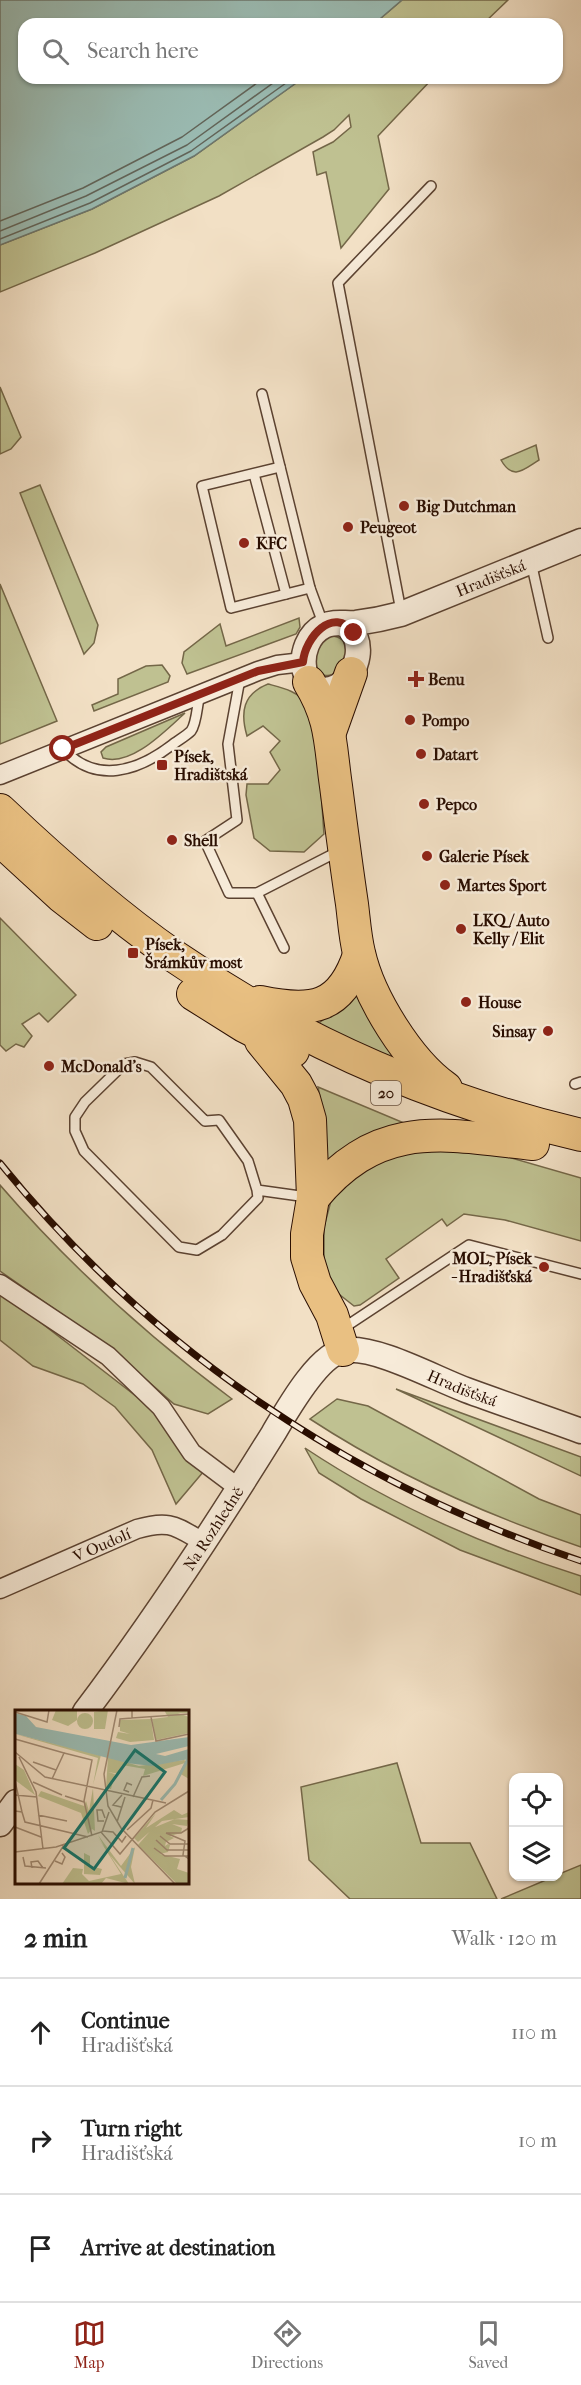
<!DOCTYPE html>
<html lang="en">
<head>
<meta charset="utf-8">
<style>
	body { margin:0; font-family:"IM FELL French Canon",serif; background:#f2f2f2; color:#222 }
	.controls { position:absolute; right:18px; bottom:18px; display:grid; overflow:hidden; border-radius:12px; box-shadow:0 2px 4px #0004 }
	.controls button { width:54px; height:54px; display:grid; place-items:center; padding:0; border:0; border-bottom:2px solid #e0e0e0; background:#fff; color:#222; font:30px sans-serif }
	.stop { position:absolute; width:18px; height:18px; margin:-14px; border:4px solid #8f2418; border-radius:50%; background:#fff }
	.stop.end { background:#8f2418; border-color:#fff; box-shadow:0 2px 6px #0008 }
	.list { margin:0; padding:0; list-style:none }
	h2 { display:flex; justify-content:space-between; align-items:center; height:78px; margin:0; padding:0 24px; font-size:26px }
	h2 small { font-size:20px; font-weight:400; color:#767676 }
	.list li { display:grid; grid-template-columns:39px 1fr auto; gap:18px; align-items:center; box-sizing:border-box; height:108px; padding:0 24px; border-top:2px solid #e0e0e0 }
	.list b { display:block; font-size:22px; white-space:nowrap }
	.list p { margin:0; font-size:20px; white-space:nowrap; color:#767676 }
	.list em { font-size:20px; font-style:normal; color:#767676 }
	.icon { flex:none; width:33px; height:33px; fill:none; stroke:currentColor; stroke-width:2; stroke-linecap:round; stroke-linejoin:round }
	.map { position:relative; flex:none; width:581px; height:1899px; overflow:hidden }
	.search { position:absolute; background:#fff; box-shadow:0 2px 4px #0004; left:18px; right:18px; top:18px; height:66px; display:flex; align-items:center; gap:15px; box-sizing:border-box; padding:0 21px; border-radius:18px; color:#767676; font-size:22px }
	.sheet { height:402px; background:#fff }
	nav { display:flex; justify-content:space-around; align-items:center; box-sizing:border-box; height:84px; border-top:2px solid #e0e0e0; background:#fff; font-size:16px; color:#767676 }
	nav a { display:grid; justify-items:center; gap:3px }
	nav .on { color:#8f2418 }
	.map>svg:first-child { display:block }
	.green { fill:#bfc191; stroke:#746748; stroke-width:1.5 }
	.water { fill:#9bbdb5; stroke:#6d776d; stroke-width:1.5 }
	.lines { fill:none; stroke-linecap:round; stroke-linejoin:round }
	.shore { stroke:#62655a; stroke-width:1.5 }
	.service-casing { stroke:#5b4231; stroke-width:12 }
	.minor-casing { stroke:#5b4231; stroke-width:21 }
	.tertiary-casing { stroke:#5b4231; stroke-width:27 }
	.trunk-casing { stroke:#290d00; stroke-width:34 }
	.service { stroke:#f7ebd9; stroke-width:9 }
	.minor { stroke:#f7ebd9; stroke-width:18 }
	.tertiary { stroke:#f7ebd9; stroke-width:24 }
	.trunk { stroke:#e9c082; stroke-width:32 }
	.rail-casing { stroke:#290d00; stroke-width:7 }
	.rail { stroke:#f7ebd9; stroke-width:4.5; stroke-dasharray:14; stroke-linecap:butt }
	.route { stroke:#8f2418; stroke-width:8 }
	.poi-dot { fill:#8f2418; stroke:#f7ebd9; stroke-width:2 }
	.labels { text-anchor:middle; stroke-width:5; stroke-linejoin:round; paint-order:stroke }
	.shield { fill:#f7ebd9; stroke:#675041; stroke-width:1.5 }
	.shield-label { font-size:15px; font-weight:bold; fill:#290d00 }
	.poi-label { font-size:16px; font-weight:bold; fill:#290d00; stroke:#f7ebd9; text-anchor:start }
	.street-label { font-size:16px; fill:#290d00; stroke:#f7ebd9 }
	.inset-river { fill:none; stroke:#9bbdb5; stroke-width:3 }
	.inset-road { fill:none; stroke:#a28c76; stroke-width:1.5 }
	.view { fill:#0f766e; fill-opacity:0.15; stroke:#0f766e; stroke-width:3 }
	.inset-edge { fill:none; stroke:#290d00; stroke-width:3 }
</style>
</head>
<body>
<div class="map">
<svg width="581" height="1899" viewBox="0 0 581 1899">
	<rect width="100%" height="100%" fill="#f2e0c5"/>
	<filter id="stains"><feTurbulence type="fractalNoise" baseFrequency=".00333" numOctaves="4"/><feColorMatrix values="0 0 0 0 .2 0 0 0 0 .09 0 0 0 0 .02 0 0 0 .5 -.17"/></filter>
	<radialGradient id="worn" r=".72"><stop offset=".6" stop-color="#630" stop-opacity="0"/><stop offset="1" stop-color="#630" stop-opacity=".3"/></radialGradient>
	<!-- green -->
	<g class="green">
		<path d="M402,0H508L483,24H374Z"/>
		<path d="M303,78H433L378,136L389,189L341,248L326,172L317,175L313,152L333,142L351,127L349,115L334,130L323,137L219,196L95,253L0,292V245L92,209L194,156Z"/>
		<path d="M0,387L21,437L11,449L0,454Z"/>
		<path d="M536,445L539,460C523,470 513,481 501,460Z"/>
		<path d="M40,485L98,625L94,643L84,654L20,493Z"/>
		<path d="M0,584L57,721L0,744Z"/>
		<path d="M299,618L300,627L296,634L187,674L182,663L184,652L220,624L226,646Z"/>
		<path d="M330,636C343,636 345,643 349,653L337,674C325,677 321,676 314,666L318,644Z"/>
		<path d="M162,665L170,676L168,682L94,711L92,705L118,694V679L146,666Z"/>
		<path d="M268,684C283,688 298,691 308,705C318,720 322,810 324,834L304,852L270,851L254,838L246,795L247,784H268L280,770L270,752L280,741L263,726L247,736C240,712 243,694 268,684Z"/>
		<path d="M185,713C165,731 131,767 103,758L101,752L106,747Z"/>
		<path d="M0,918L76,995L48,1022L39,1013L22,1024L32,1036L24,1047L16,1044L6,1051L0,1045Z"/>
		<path d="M362,980L415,1071L315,1026L332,1013Z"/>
		<path d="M318,1087L404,1123C363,1131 350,1148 322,1176L325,1124Z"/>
		<path d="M477,1148L581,1178V1241L505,1220L464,1214L447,1226L442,1219L386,1259L399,1278L360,1305L354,1306L335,1291L327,1275L324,1260V1227L332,1197L378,1155Z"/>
		<path d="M0,1185C70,1266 146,1335 232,1399L208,1414L174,1404L109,1347L0,1271Z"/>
		<path d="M0,1291L154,1410L204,1471L176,1504L152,1450L115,1407L83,1384L33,1366L0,1340Z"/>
		<path d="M396,1389L581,1457V1476Z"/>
		<path d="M337,1399L368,1406L539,1499L581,1515V1547C486,1515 394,1474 310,1419Z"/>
		<path d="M305,1448C389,1504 485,1546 581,1576V1595L460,1550L361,1499L319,1473Z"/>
		<path d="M397,1763L421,1843H470L497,1899H350L309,1860L301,1787Z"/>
		<path d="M581,1865V1899H501L553,1877L558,1876L559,1874Z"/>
	</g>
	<!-- water -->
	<path class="water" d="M0,0H402L374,24H24V78H303L194,156L92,209L0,245Z"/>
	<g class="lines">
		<!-- shore -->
		<g class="shore">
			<path d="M0,221L83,188L182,137L264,78"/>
			<path d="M0,231L86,196L187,145L280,78"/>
			<path d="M0,239L90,203L191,151L293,78"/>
		</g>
		<defs>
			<g id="service">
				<path d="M262,394L310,588L324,626"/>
				<path d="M280,467L202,486L231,608L310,588"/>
				<path d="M254,474L286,594"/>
				<path d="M531,562L548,638"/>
				<path d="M401,611L338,283L431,186"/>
				<path d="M240,679L228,744L237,820L205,841L229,893H257L339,851"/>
				<path d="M63,749C96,785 138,771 172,745C177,741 186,736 191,731C197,723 197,704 200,694"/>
				<path d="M257,893L284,948"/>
				<path d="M575,1084L581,1082"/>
				<path d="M257,1190L258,1198L222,1235L197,1250L179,1247L84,1151L75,1131V1117L85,1102L124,1064L135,1062L151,1067L205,1121L219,1120L248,1161L257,1190L307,1197"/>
				<path d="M342,1329L469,1245L581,1274"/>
			</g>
			<g id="minor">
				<path d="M0,775L258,671L277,665L303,662"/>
				<path d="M0,1284L108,1356L161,1407L192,1453L240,1489"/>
				<path id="s1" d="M0,1589L137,1529C171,1519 176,1527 205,1543"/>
			</g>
			<g id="tertiary">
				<path id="s2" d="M344,624C367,638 359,674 338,686C300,706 291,642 324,626C334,621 345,624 356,623C371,621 386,618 401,614L581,541"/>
				<path id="s3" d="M85,1712C153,1622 214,1529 273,1434C286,1412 319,1352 346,1350C378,1347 434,1378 466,1390C504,1404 543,1417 581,1431"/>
				<path d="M0,1824L16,1802"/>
			</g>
			<g id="trunk">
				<path d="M309,682C332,719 330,745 336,786C341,825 346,864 352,904C354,920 355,937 359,953C369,998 409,1062 446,1088"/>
				<path d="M330,732L351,673"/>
				<path d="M0,810C55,862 112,913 174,956C298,1041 436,1101 581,1135"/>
				<path d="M0,840L61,896L97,924"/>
				<path d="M193,994L244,1026L293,1051"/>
				<path d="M260,1002C312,1013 341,1009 359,955"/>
				<path d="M261,1041L296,1084L304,1099L310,1120L313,1198L307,1234V1257L315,1283L332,1315L343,1350"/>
				<path d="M313,1198C379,1118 442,1134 533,1144"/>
			</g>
		</defs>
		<!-- service casing -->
		<use href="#service" class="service-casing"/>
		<!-- minor casing -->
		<use href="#minor" class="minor-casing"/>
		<!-- tertiary casing -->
		<use href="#tertiary" class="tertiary-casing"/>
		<!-- trunk casing -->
		<use href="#trunk" class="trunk-casing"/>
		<!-- service -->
		<use href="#service" class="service"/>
		<!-- minor -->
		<use href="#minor" class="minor"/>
		<!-- tertiary -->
		<use href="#tertiary" class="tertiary"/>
		<!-- trunk -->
		<use href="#trunk" class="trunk"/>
		<defs>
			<path id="rail" d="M0,1163C152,1351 353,1484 581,1561"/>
		</defs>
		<!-- rail casing -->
		<use href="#rail" class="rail-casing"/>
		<!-- rail -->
		<use href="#rail" class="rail"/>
	</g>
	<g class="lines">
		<!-- route -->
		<path class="route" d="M63,749L258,671L303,662C305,638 333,605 354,633"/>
	</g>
	<!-- markers -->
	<g class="poi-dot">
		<circle cx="404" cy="506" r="6"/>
		<circle cx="348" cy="527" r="6"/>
		<circle cx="244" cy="543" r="6"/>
		<path d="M413 670h6v6h6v6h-6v6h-6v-6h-6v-6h6z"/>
		<circle cx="410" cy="720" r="6"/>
		<circle cx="421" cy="754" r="6"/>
		<rect x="156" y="759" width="12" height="12" rx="3"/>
		<circle cx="424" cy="804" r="6"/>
		<circle cx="172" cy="840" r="6"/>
		<circle cx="427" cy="856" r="6"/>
		<circle cx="445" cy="885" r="6"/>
		<circle cx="461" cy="929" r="6"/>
		<rect x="127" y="947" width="12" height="12" rx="3"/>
		<circle cx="466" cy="1002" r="6"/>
		<circle cx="548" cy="1031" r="6"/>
		<circle cx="49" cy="1066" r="6"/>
		<circle cx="544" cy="1267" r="6"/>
	</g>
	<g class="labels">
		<!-- shield labels -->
		<rect class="shield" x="371" y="1081" width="30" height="24" rx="4.5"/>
		<g class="shield-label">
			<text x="386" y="1098">20</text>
		</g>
		<!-- poi labels -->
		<g class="poi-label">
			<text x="416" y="512">Big Dutchman</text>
			<text x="360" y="533">Peugeot</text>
			<text x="256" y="549">KFC</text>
			<text x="428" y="685">Benu</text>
			<text x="422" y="726">Pompo</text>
			<text x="433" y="760">Datart</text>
			<text x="174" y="762">Písek,<tspan x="174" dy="18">Hradištská</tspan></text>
			<text x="436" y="810">Pepco</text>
			<text x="184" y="846">Shell</text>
			<text x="439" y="862">Galerie Písek</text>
			<text x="457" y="891">Martes Sport</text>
			<text x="473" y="926">LKQ / Auto<tspan x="473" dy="18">Kelly / Elit</tspan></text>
			<text x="145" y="950">Písek,<tspan x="145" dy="18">Šrámkův most</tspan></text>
			<text x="478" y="1008">House</text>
			<text x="536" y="1037" text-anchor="end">Sinsay</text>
			<text x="61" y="1072">McDonald's</text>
			<text x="532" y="1264" text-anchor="end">MOL, Písek<tspan x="532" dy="18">- Hradišťská</tspan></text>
		</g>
		<!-- street labels -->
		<g class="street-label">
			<text dy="6" stroke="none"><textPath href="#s2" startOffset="345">Hradišťská</textPath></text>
			<text dy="6" stroke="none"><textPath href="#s3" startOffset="573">Hradišťská</textPath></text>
			<text dy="6" stroke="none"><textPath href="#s3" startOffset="224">Na Rozhledně</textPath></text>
			<text dy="6" stroke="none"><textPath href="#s1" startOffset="111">V Oudolí</textPath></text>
		</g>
	</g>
	<!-- overview -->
	<g transform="translate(15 1710)">
		<rect width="174" height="174" fill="#f2e0c5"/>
		<path d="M41,0H62V10L53,16L37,10ZM93,0L90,19H79V2ZM149,0H173V3H163L174,7V23L141,30L137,9L153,7ZM62 11a8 8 0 1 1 16 0a8 8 0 1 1-16 0ZM136,9L139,30L115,32L101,28L103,22L115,24L105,21V10ZM0,24L86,45L78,75L83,48ZM93,47L124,56L169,50L174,53V69L164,63L170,53L128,66L130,59L107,55L105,64L93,62L100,64L96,79L91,78ZM0,54L9,60L20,85L0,70ZM78,78L80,121L77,119L73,124L66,103L23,86L26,81L69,96L71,91L74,101ZM159,100L167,105L174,102V107L147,111L123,132L119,128L141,103L131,118ZM160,109L174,110L172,116L157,114L167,118L166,123L155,126L159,128L151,132L150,136L153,134L155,135L153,142L145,144L165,149L162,159L174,163V174H162L123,135L138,118ZM83,125L106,156L120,137L116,157L120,174L92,142ZM82,126L114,174L91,168L86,174H47L58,158L68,159L67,164L74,171L106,164ZM69,143L75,146V156L87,159L85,165L69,164Z" fill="#bfc191"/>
		<path d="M0,3L11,6L21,17L116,35L174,27V36L141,44L150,46L174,39V49L137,56L112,53L1,24Z" fill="#9bbdb5"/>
		<path class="inset-river" d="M146,90L160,74L174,47M110,168L118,138"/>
		<path class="inset-road" d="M102,0L89,64L93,96L106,118L160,174M117,0V8L174,4M0,2L32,12L34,0M136,7L141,31L174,24M104,17L105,9L117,8M0,29L49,43L37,69M0,42L30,67L151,93M49,43L77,50L69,91L77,126M4,47L21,82L28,139M18,52L41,60M0,71L7,102M18,72L47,85M114,82L109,80L112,73L117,75M0,85L22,87M50,86L69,92M118,87L127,67L135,66M106,97L98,95L107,85M0,101L7,102L10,112L73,127M23,105L52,111M89,111H83L82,100H87L90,108M102,112L110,87M0,117L26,127M112,120L136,98L138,90M88,121L98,122L107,132L111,126M87,122L94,102M151,123L170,131L168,145L174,149M151,123H166L174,118M145,126L155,134H174M141,130L152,140H174M139,138L150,146H174M0,142L41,137L86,122L105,144L140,102L174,81M8,147L10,156L31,158M40,151L47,154L50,147L47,143M17,158L16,152L23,151L28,158M24,174L49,135"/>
		<path class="view" d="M120,40L150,62L79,159L49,138Z"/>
		<rect width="174" height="174" class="inset-edge"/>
	</g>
	<rect width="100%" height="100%" filter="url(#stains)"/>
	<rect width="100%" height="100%" fill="url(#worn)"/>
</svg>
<div class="controls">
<button><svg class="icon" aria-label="locate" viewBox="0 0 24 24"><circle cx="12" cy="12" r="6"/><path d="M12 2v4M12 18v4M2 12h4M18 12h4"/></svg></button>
<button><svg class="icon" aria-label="layers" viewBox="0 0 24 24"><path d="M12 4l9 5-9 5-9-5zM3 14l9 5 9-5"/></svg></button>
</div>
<div class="stop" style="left:63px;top:749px"></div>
<div class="stop end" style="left:354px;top:633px"></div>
<div class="search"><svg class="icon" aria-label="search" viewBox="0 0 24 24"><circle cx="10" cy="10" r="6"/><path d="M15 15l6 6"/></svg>Search here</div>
</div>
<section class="sheet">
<h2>2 min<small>Walk · 120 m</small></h2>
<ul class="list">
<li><svg class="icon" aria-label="ahead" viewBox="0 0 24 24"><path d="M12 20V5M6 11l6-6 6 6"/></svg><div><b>Continue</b><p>Hradišťská</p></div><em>110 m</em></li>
<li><svg class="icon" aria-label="right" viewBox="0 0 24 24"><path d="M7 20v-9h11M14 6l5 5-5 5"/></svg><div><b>Turn right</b><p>Hradišťská</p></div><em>10 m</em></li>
<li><svg class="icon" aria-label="arrive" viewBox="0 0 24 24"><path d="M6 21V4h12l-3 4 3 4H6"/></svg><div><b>Arrive at destination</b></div></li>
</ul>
</section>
<nav>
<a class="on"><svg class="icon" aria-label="map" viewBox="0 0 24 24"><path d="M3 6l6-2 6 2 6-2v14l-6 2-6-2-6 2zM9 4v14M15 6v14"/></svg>Map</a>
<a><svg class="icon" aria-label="directions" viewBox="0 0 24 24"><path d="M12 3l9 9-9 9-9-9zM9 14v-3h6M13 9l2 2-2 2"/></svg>Directions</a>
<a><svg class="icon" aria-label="saved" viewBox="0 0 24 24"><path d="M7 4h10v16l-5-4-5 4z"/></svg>Saved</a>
</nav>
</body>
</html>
